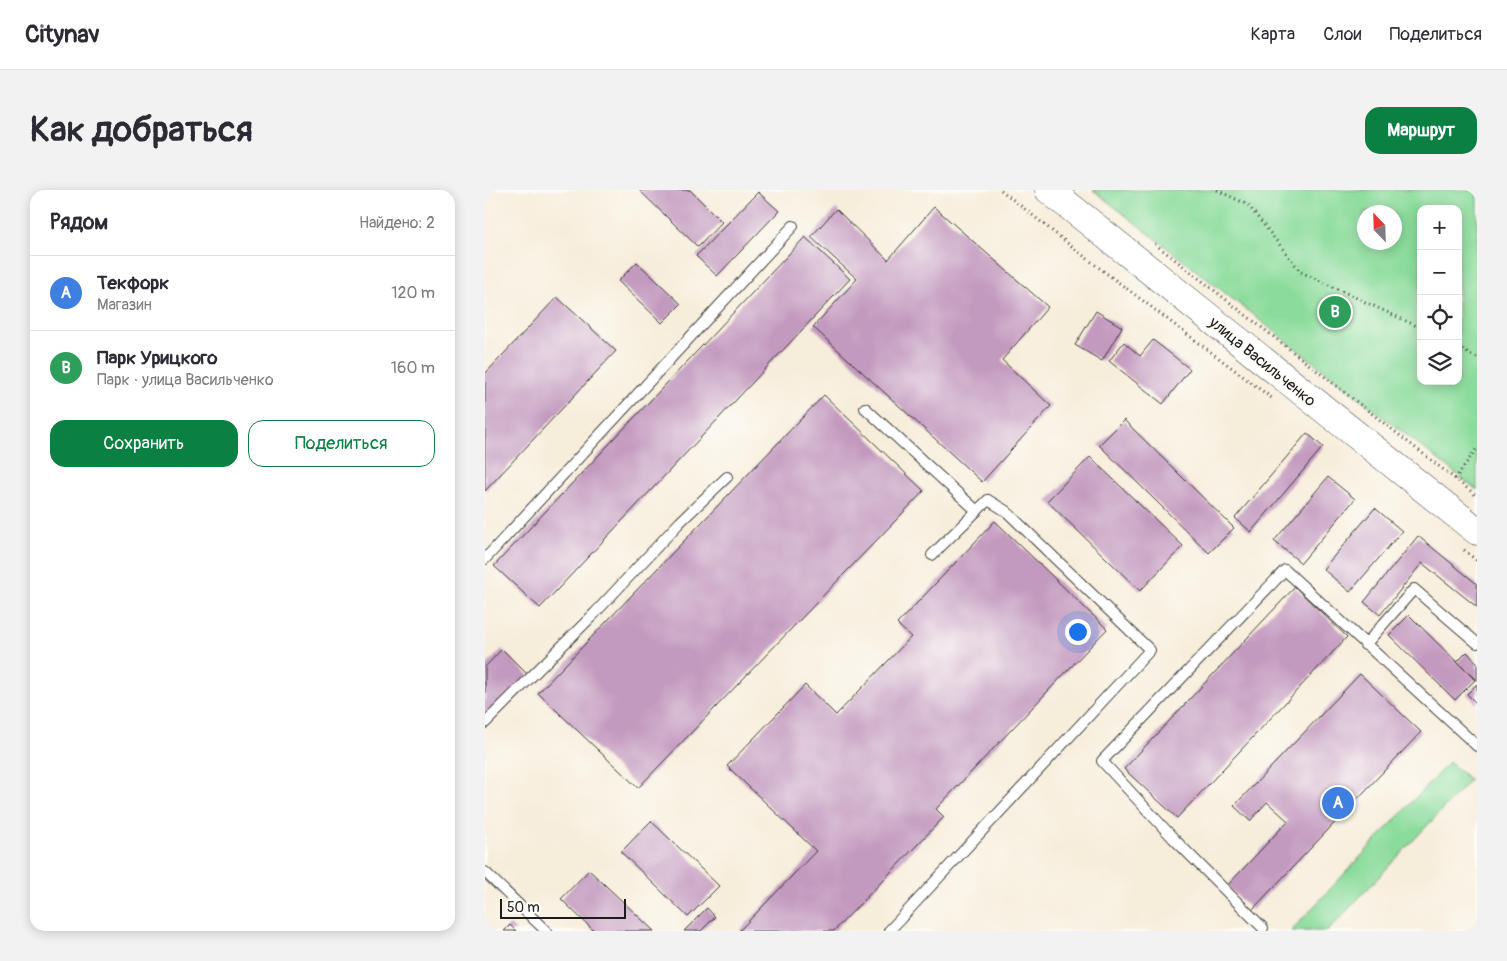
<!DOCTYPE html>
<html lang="ru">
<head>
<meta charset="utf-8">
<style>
	body { margin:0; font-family:Pangolin,sans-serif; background:#f2f2f3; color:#2b2b33 }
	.controls { position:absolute; right:15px; top:15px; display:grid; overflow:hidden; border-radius:10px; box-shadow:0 2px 12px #0003 }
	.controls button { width:45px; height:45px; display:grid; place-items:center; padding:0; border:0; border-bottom:1px solid #e1e1e2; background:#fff; color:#2b2b33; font:25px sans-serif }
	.compass { position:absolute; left:872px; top:15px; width:45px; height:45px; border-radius:50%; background:#fff; box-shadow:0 2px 12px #0003; rotate:337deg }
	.scale { position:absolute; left:15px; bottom:12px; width:126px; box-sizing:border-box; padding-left:5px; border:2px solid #1c1c1c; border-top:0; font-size:14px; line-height:18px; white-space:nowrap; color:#1c1c1c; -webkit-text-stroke:4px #fdfcf7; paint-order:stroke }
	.you { position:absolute; left:592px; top:441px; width:18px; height:18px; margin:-12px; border:4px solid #fff; border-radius:50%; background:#1a73e8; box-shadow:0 0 0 8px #1a73e833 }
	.badge { display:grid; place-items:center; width:32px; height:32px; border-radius:50%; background:#0b8043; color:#fff; font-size:16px; font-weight:700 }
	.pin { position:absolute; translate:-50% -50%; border:2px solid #fff; box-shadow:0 1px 5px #0006 }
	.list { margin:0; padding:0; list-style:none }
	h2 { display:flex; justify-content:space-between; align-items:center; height:65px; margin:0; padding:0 20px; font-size:21px }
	h2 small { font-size:16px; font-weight:400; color:#7c7c81 }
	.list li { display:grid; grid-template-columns:32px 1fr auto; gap:15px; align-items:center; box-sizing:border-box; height:75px; padding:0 20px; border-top:1px solid #e1e1e2 }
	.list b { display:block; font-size:19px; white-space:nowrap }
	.list p { margin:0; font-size:16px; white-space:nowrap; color:#7c7c81 }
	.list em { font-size:16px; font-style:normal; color:#7c7c81 }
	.actions { display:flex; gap:10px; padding:15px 20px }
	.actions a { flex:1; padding:11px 0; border:1px solid #0b8043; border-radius:15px; text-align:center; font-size:18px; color:#0b8043 }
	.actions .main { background:#0b8043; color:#fff }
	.icon { flex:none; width:28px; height:28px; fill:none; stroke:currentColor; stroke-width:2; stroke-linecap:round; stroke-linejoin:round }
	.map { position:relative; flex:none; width:992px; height:741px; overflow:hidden; border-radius:15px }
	header { display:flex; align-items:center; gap:30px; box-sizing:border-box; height:70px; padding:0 25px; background:#fff; border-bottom:1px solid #e1e1e2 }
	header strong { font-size:24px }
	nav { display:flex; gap:28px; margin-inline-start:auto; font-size:18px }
	.intro { display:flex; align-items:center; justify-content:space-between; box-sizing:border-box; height:120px; padding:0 30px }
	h1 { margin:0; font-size:35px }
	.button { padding:12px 22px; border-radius:15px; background:#0b8043; color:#fff; font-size:18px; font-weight:700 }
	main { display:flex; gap:30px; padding:0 30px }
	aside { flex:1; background:#fff; border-radius:15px; box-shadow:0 2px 12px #0003 }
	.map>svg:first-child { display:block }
	.green { fill:#8bdc9c; stroke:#547c5c; fill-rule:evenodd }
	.building { fill:#c39abf }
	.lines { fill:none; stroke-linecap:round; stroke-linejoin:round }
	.lane-casing { stroke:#3d3b39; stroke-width:12 }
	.secondary-casing { stroke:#3d3b39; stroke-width:29 }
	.path { stroke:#3d3b39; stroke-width:3; stroke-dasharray:1 4; stroke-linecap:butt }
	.lane { stroke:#fff; stroke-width:10 }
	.secondary { stroke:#fff; stroke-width:28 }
	.labels { text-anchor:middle; stroke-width:4; stroke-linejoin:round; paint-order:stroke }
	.street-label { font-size:16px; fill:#1c1c1c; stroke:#fdfcf7 }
</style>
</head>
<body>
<header>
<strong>Citynav</strong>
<nav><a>Карта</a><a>Слои</a><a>Поделиться</a></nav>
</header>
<div class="intro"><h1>Как добраться</h1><a class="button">Маршрут</a></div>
<main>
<aside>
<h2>Рядом<small>Найдено: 2</small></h2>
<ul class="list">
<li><span class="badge" style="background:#3f7fe0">A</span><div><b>Текфорк</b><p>Магазин</p></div><em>120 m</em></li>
<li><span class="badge" style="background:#2e9e5b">B</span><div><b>Парк Урицкого</b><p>Парк · улица Васильченко</p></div><em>160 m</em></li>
</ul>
<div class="actions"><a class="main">Сохранить</a><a>Поделиться</a></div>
</aside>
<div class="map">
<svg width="992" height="741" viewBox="0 0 992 741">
	<rect width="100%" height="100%" fill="#fdfcf7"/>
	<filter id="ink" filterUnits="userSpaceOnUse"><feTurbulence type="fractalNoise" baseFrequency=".02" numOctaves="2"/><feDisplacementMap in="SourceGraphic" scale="10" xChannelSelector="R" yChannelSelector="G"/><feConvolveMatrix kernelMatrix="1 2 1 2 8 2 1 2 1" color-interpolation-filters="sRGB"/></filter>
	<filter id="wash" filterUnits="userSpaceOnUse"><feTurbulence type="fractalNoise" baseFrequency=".0096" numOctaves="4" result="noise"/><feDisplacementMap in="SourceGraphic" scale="20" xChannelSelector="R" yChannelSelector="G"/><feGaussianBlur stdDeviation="1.12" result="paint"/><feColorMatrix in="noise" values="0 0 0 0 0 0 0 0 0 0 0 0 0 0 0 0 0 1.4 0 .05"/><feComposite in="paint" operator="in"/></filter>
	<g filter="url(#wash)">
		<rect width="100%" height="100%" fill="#f7eddb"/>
		<!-- green -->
		<g class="green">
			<path d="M608,0H992V300ZM936,19H973V191H936ZM879,22H909V52H879Z"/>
			<path d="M964,572L985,590L843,741H806Z"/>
		</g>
		<g id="blocks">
			<!-- building -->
			<g class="building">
				<path d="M154,0H205L237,32L213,57Z"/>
				<path d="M273,2L294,21L232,86L211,66Z"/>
				<path d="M449,17L563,117L517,170L566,216L497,292L328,137L372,89L326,47L351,19L403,70Z"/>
				<path d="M320,47L365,89L55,418L9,376Z"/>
				<path d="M152,72L196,114L177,133L133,91Z"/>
				<path d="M72,107L131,161L0,301V184Z"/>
				<path d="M611,121L637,137L617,171L590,155Z"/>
				<path d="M668,150L705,179L678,214L624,171L639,152L655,166Z"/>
				<path d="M339,205L439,301L153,598L53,503Z"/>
				<path d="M639,230L749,338L724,363L614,255Z"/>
				<path d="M822,243L838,257L766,342L750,328Z"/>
				<path d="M605,267L698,356L655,401L562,311Z"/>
				<path d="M843,287L870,309L816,373L789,351Z"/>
				<path d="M890,318L917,341L865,402L838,379Z"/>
				<path d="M510,331L622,439L451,619L459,627L349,741H254L331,661L242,576L320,495L351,525L426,447L412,434Z"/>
				<path d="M933,346L992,394V417L937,373L895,425L879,412Z"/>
				<path d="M810,397L862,447L692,628L639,579Z"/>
				<path d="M924,425L990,490L970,510L904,445Z"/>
				<path d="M17,459L44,486L0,531V477Z"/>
				<path d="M982,462L992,473V491L972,472Z"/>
				<path d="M875,484L936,542L767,720L742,696L803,631L782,612L765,631L749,616Z"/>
				<path d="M992,494V514L982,504Z"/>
				<path d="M166,631L234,696L203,727L136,662Z"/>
				<path d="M104,680L169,741H109L76,709Z"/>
				<path d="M222,718L230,727L216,741H199Z"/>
				<path d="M25,735L31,741H19Z"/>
			</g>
		</g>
	</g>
	<g filter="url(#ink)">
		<use href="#blocks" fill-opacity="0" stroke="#3d3b39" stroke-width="1"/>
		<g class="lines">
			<defs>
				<g id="lane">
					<path d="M380,218L492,321"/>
					<path d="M0,369L308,36"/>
					<path d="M880,455L929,399L992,453"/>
					<path d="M0,533L110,423L195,332L242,287"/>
					<path d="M0,682L61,741"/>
					<path d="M778,738L689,649L617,571L800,380L992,556"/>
					<path d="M404,741L665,460L521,321L503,310L447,365"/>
				</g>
				<path id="secondary" d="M564,0L992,341"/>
			</defs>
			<!-- lane casing -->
			<use href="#lane" class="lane-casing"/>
			<!-- secondary casing -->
			<use href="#secondary" class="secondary-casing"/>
			<!-- path -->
			<g class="path">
				<path d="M516,0L596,64L788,209"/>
				<path d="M732,0L763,15L816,82L936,138"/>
				<path d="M670,54L992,306"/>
				<path d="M973,158L992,168"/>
				<path d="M970,289L992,258"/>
				<path d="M979,360L992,371"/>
			</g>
			<!-- lane -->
			<use href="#lane" class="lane"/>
			<!-- secondary -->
			<use href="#secondary" class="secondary"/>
		</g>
	</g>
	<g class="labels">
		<!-- street labels -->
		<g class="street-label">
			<text transform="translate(778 171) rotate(39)" y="6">улица Васильченко</text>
		</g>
	</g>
</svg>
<div class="controls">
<button>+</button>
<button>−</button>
<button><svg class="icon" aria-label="locate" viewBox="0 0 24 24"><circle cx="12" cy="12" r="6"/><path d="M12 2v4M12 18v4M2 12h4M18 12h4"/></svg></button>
<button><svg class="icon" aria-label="layers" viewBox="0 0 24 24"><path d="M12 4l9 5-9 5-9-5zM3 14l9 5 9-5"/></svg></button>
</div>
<svg class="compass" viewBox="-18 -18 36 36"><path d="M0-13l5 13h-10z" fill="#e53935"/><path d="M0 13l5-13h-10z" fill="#7c7c81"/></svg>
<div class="scale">50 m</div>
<div class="you"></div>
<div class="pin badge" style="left:853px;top:613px;background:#3f7fe0">A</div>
<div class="pin badge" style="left:850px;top:122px;background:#2e9e5b">B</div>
</div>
</main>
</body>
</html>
